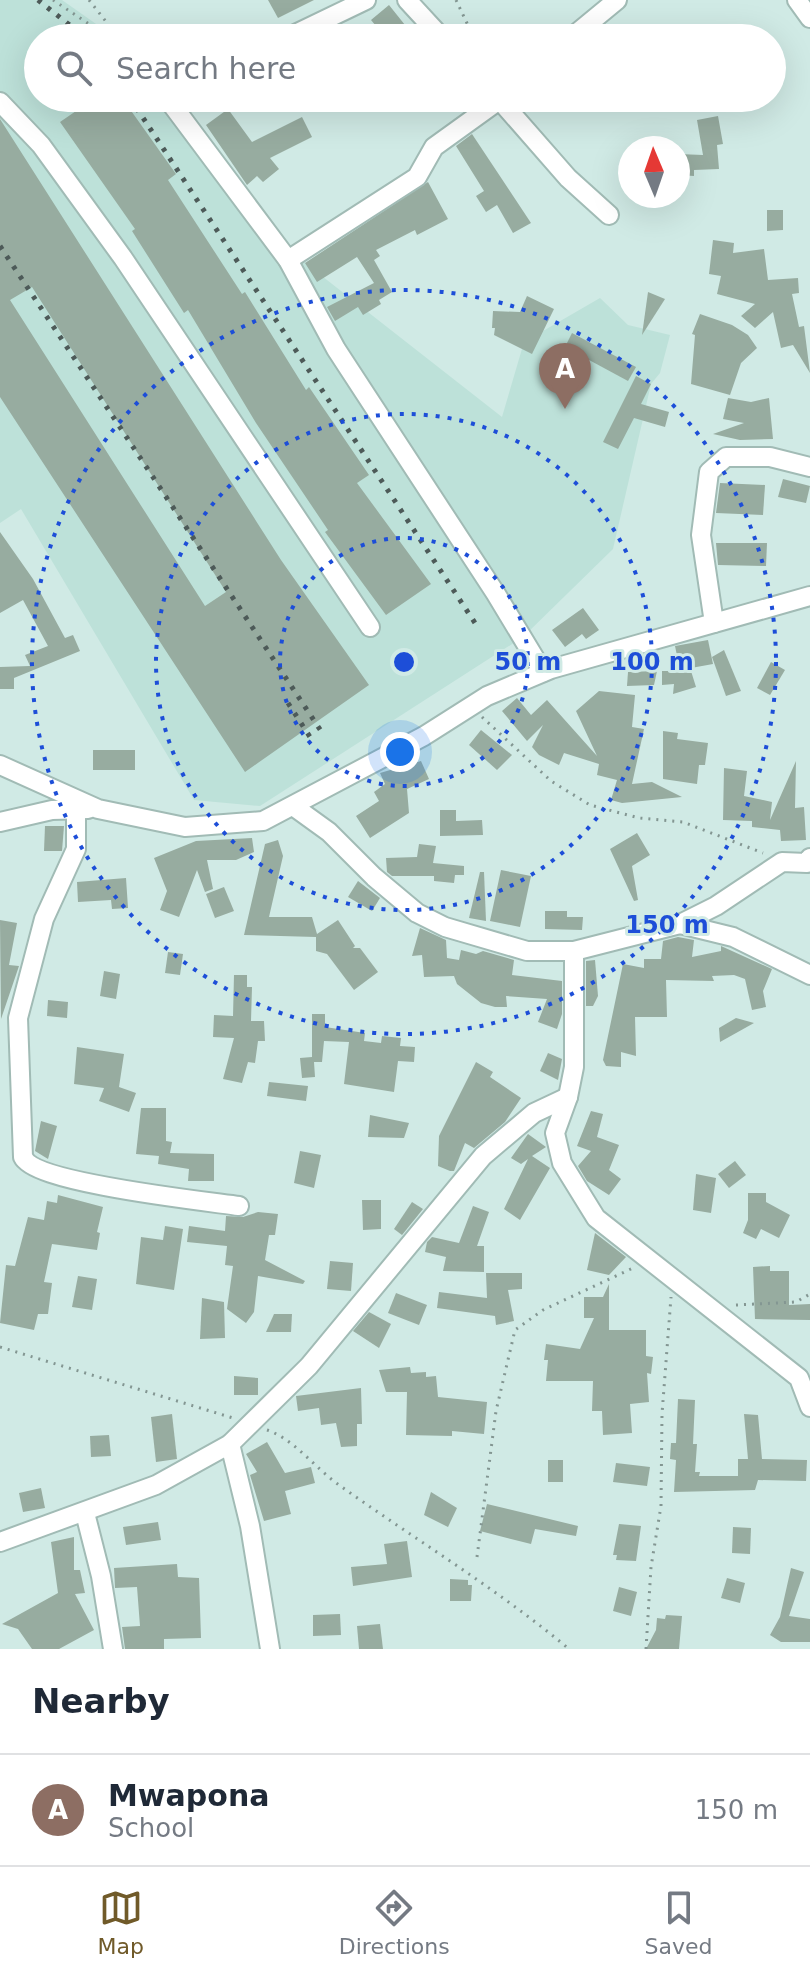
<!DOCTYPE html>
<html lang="en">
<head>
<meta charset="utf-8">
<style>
	body { margin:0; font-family:"DejaVu Sans",sans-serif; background:#f6f6f7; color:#1f2937 }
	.compass { position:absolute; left:618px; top:136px; width:72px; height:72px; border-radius:50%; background:#fff; box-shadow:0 8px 32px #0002; rotate:358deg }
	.you { position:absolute; left:400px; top:752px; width:28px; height:28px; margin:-20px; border:6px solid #fff; border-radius:50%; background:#1a73e8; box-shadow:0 0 0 12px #1a73e833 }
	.badge { display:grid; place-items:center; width:52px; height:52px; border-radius:50%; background:#705a29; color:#fff; font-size:26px; font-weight:700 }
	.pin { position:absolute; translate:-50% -66px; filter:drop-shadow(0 2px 4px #0008) }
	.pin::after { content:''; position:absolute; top:42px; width:28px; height:24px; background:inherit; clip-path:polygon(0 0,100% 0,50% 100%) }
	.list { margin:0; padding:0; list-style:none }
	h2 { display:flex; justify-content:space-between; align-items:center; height:104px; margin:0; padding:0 32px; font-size:34px }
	h2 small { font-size:26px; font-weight:400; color:#747a83 }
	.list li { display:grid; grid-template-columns:52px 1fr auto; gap:24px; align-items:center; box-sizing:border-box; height:112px; padding:0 32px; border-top:2px solid #e0e1e3 }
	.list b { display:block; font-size:30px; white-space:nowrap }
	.list p { margin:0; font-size:26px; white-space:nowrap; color:#747a83 }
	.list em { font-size:26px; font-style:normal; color:#747a83 }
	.icon { flex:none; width:44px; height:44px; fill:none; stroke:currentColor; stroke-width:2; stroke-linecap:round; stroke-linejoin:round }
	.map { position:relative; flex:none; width:810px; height:1649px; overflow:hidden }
	.search { position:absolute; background:#fff; box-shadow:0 8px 32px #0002; left:24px; right:24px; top:24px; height:88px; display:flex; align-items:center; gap:20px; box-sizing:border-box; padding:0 28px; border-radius:44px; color:#747a83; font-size:30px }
	.sheet { height:216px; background:#fff }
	nav { display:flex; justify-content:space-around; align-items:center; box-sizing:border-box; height:112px; border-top:2px solid #e0e1e3; background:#fff; font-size:22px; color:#747a83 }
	nav a { display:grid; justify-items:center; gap:4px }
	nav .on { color:#705a29 }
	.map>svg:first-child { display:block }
	.built { fill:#bde1d9 }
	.building { fill:#97aca0; fill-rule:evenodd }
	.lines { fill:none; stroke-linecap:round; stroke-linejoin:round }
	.street-casing { stroke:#a1bbb5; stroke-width:22 }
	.path { stroke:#839692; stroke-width:3; stroke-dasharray:2 6; stroke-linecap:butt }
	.street { stroke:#fff; stroke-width:18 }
	.rail { stroke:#4d5a58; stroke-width:5; stroke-dasharray:4 8; stroke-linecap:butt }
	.ring { fill:none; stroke:#1d4ed8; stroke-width:4; stroke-dasharray:4 8 }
	.centre { fill:#1d4ed8; stroke:#d0eae5; stroke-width:4 }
	.ring-label { font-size:24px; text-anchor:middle; font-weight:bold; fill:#1d4ed8; stroke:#d0eae5; stroke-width:6; stroke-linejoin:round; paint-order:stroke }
</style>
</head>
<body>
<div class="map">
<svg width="810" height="1649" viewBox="0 0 810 1649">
	<rect width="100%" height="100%" fill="#d0eae5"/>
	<!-- built -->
	<path class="built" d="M0,0H62L116,38H38V98H165L258,226L502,417L524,342L600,298L628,325L670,335L660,373L651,384L613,549L523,637L260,806L194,800L21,509L0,523Z"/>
	<!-- building -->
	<g class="building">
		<path d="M268,0H314L278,18Z"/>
		<path d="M389,5L409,30L399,38H358L376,26L371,20Z"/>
		<path d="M95,98H122L176,174L168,180L242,294L245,292L306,390L309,387L369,475L357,483L431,584L386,615L325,532L328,530L256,423L188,310L184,313L132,231L135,229L60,122Z"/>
		<path d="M228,109L252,142L302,117L312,137L270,158L279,169L263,182L257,176L247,185L206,125Z"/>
		<path d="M718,116L723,144L717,145L719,169L694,170V176L678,175V154L703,155L697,120Z"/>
		<path d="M0,119L281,560L369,685L245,772L0,397ZM32,287L226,592L205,606L10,300Z"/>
		<path d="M472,134L531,223L513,233L497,205L486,212L476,196L484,191L456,146Z"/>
		<path d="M428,182L448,219L417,235L415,230L376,250L380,256L374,260L392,292L379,300L381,304L363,315L358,307L335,321L327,307L374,283L357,257L317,282L305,263Z"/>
		<path d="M767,210H783V230L767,231Z"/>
		<path d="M713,240L734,243L733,253L764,249L768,280L798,278L799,293L792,294L799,327L804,326L810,373L793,345L781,348L773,312L755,328L741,316L755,304L717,294L721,276L709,274Z"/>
		<path d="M648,292L665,299L642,335Z"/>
		<path d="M527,296L554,309L532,354L494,335L495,328H492L493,311L520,312Z"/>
		<path d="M700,314L732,325L748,335L757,348L741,363L730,395L691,384L695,335L692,334Z"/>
		<path d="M572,333L636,367L628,381L565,347Z"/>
		<path d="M636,376L651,384L641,404L669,412L665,427L634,418L618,449L603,442Z"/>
		<path d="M728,398L751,402L769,398L773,439L740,440L713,434L744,423L723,419Z"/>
		<path d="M783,479L810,486L806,503L778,497Z"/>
		<path d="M720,483L765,485L763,515L716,513Z"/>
		<path d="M0,532L33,579L65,638L73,635L80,651L14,678V689H0V667L30,666L25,655L48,646L23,600L0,613Z"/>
		<path d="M716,543H767L766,566L718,565Z"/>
		<path d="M583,608L599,630L586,639L582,634L565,647L552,630Z"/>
		<path d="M708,640L713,664L680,670L675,646Z"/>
		<path d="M724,650L741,691L726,696L712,657Z"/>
		<path d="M771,662L785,670L770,695L757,688Z"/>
		<path d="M657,671L654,685L627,686L628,672Z"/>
		<path d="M662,671H691L696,687L673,694L674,684L662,685Z"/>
		<path d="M599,691L635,695L632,727L644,729L632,784L652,782L682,797L622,803L611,800L617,780L597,775L599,764L564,753L559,765L539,755L532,747L543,725L527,741L502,711L517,698L531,715L547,700L597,756L576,711Z"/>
		<path d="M481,730L512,755L497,770L469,745Z"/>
		<path d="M663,731L678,733L677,739L708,743L705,765H699L697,784L663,779Z"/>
		<rect x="93" y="750" width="42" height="20"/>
		<path d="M421,761L429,779L407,789L409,813L370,838L356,816L379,801L374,792L385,784L380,773Z"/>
		<path d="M796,761L795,808L804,807L806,840L781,841L780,830L752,827V821L723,820L724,768L747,771L744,796L772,802L770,820Z"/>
		<path d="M440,810H456V821L482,820L483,835L440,836Z"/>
		<path d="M45,826H64L62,851H44Z"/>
		<path d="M637,833L650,855L632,866L638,900L634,901L610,849Z"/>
		<path d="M252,838L254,852L236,860H207L213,889L205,892L197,870L179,917L160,910L167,891L154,858L196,841Z"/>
		<path d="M278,840L283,856L269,917H312L317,934L338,920L355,946L353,948H360L378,972L354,990L327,954L316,951V937L244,935L265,844Z"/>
		<path d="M419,844L436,846L433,863L464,866V875H455L454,883L434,881V876H392L387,872L386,858L417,857Z"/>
		<path d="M501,870L531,876L520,927L490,921Z"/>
		<path d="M480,872H484L486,921L469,918Z"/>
		<path d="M126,878L128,908L112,909L111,900L78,902L77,882Z"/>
		<path d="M358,881L380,898L372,911L348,897Z"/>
		<path d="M224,887L234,911L215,918L206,894Z"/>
		<path d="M545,911H567V917H583L582,930L545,929Z"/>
		<path d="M0,920L17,923L9,965L19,966L1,1019Z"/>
		<path d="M420,928L446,940L447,958L459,960L461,950L476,954L483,951L514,960L512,975L562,981V1014L557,1029L538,1022L547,999L506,996L507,1007H495L481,1003L457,984L454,976L424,977L422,955L412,956Z"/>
		<path d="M678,937L694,940L692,957L721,951V946L772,969L763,991L766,1007L752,1010L745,979L734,975L712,976L714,981L666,980L667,1017H635L636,1056L621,1052V1067L606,1066L603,1060L623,964L644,968V959H661L663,941Z"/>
		<path d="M168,952L183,954L180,975L165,973Z"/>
		<path d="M595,960L598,996L593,1006H586V961Z"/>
		<path d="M104,971L120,974L116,999L100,996Z"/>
		<path d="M234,975H247V987H252L251,1021H264L265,1041H258L255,1063L248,1062L242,1083L223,1079L234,1038L213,1037L214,1015L233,1016Z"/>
		<path d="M48,1000L68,1002L67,1018L47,1016Z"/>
		<path d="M312,1014H325V1027L365,1033L364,1041L381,1043L382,1036L401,1038L400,1046L415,1047L414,1062L398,1061L394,1092L344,1084L349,1042L324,1041L322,1062H314L315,1077L302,1078L300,1058L312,1057Z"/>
		<path d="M736,1018L754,1023L720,1042L719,1028Z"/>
		<path d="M77,1047L124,1054L119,1087L136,1093L129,1112L99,1101L104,1088L74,1084Z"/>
		<path d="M548,1053L562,1059L558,1080L540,1071Z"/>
		<path d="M476,1062L493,1072L490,1077L521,1098L505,1122L474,1148L465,1143L454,1171H450L438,1166L439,1136Z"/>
		<path d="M269,1082L308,1086L306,1101L267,1096Z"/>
		<path d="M141,1108H166V1141L172,1142L170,1153L214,1154V1181H188L189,1169L158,1164L159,1156L136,1154Z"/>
		<path d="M591,1111L603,1114L597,1137L619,1145L609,1170L621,1179L609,1195L587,1181L578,1166L591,1151L577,1146Z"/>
		<path d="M370,1115L409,1123L404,1138L368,1137Z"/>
		<path d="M41,1121L57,1126L48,1159L35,1151Z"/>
		<path d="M528,1134L546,1147L532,1156L550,1168L520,1220L504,1209L528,1159L521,1164L511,1158Z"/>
		<path d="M300,1151L321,1155L314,1188L294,1183Z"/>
		<path d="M735,1161L746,1175L729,1188L718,1174Z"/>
		<path d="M696,1174L716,1178L711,1213L693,1210Z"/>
		<path d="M748,1193H766V1202L790,1215L779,1238L761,1229L756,1239L743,1233L748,1220Z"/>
		<path d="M58,1195L103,1207L97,1232L100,1233L97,1250L52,1244L44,1282L52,1283L48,1314H38L34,1330L0,1323L6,1265L15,1266L28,1217L44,1220L47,1201L57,1203Z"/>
		<path d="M362,1200H381V1229L363,1230Z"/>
		<path d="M412,1202L423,1209L402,1235L394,1229Z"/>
		<path d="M473,1206L489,1212L477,1246H484V1272L443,1271L446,1257L425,1252L427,1242L432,1237L459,1243Z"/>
		<path d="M258,1212L278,1214L275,1235H269L265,1260L305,1281L303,1284L258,1276L254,1312L246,1323L227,1309L233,1266L225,1265L227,1246L187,1242L189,1226L225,1231L226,1216L243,1217Z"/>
		<path d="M165,1226L183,1229L174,1290L136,1284L141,1237L163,1240Z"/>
		<path d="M595,1233L626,1257L609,1275L587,1270Z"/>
		<path d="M330,1261L353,1263L351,1291L327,1289Z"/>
		<path d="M770,1266V1271H789V1305L810,1304V1320L755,1319L753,1267Z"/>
		<path d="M486,1273H522V1289L508,1290L514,1321L496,1325L495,1316L437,1308L439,1292L487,1298Z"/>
		<path d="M78,1276L97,1279L92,1310L72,1307Z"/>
		<path d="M609,1284V1330H646V1356L653,1357L651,1374L647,1373L649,1402L630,1404L632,1433L603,1435L602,1411H592L593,1381H546L548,1360H544L546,1344L580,1349L594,1318H584V1297H603Z"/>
		<path d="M396,1293L427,1305L419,1325L388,1313Z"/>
		<path d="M202,1298L224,1302L225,1338L200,1339Z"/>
		<path d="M369,1312L391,1324L379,1348L353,1331Z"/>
		<path d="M274,1314H292L291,1332H266Z"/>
		<path d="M410,1367L411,1373L426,1372V1377L436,1376L438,1397L487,1402L484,1434L452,1431V1436L406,1435L407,1392H386L379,1370Z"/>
		<path d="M234,1376L258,1378V1395H234Z"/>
		<path d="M361,1388L362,1424H357V1446L341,1447L336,1423L321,1425L319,1408L298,1411L296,1396Z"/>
		<path d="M678,1399L695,1400L693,1444H697L695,1472H700L699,1476H738V1459H748L744,1414L758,1415L762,1459L807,1460L806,1481L758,1480L755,1490L674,1492L676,1460L670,1459L671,1443H676Z"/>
		<path d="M172,1414L177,1459L156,1462L151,1417Z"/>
		<path d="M109,1435L111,1456L91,1457L90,1436Z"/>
		<path d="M267,1442L285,1473L311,1467L315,1483L285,1491L291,1514L264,1521L250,1475L257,1472L246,1454Z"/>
		<rect x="548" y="1460" width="15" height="22"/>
		<path d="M616,1463L650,1467L647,1486L613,1482Z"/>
		<path d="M41,1488L45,1508L23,1512L19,1493Z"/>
		<path d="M431,1492L457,1508L448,1527L424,1515Z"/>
		<path d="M487,1504L578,1526L576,1536L535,1529L531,1544L480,1531Z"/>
		<path d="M158,1522L161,1540L126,1545L123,1527Z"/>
		<path d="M619,1524L641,1526L636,1561L616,1560L617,1555H613Z"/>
		<path d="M733,1527L751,1528L750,1554L732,1553Z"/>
		<path d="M74,1537V1570H80L85,1593L75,1594L94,1630L59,1649H32L18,1629L2,1624L58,1593L51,1542Z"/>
		<path d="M407,1541L412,1577L353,1586L351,1567L387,1564L384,1544Z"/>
		<path d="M177,1564L178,1577L199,1578L201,1638L164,1639V1649H125L122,1627L140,1626L137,1587L115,1588L114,1568Z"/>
		<path d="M791,1568L804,1572L789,1616L810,1619V1642H781L770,1635L780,1617Z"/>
		<path d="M727,1578L745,1583L740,1603L721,1598Z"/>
		<path d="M450,1579L468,1580V1585H472L471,1601H450Z"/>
		<path d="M619,1587L637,1592L631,1616L613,1611Z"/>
		<path d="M340,1614L341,1635L313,1636V1615Z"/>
		<path d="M666,1615L682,1616L679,1649H646L656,1630L657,1618L665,1619Z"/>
		<path d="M380,1624L383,1649H359L357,1626Z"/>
	</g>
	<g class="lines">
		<defs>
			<g id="street">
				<path d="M407,0L442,38"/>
				<path d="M797,0L810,18"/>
				<path d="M287,38L366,0"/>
				<path d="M571,38L617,0"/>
				<path d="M167,98L288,260L336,349L496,594L543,672"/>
				<path d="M498,98L568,178L609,215"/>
				<path d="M0,102L41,145L123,258L370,627"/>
				<path d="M288,260L417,177L434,147L502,98"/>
				<path d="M714,623L701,535L709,472L726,457H770L810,467"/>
				<path d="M0,765L98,809L185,827L263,821L424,736L487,696L551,669L810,596"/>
				<path d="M293,806L329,832L374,877L417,913L445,927L527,951H574L680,924L716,906L782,862L807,863L810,858"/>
				<path d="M76,809V849L44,919L18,1018L23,1157C35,1183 204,1201 239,1206"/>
				<path d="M0,822L52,810L88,809"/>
				<path d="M680,924L733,937L810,975"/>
				<path d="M574,951V1067L568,1097L555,1133L562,1163L596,1218L799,1378L810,1407"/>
				<path d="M230,1444L250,1526L270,1649"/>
				<path d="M85,1513L101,1576L113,1649"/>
				<path d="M0,1542L156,1485L230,1444L309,1366L483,1156L534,1113L568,1097"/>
			</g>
		</defs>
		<!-- street casing -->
		<use href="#street" class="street-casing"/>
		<!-- path -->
		<g class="path">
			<path d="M53,0L110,38"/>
			<path d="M89,0L119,38"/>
			<path d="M456,0L474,38"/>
			<path d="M482,717L551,781L590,805L639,818L683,822L763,853"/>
			<path d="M736,1305L796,1302L810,1294"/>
			<path d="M0,1347L233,1418"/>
			<path d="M267,1430C294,1439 315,1468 339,1485C416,1540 496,1588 569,1649"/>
			<path d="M477,1557L496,1411L515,1330L543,1310L633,1268"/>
			<path d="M646,1649L651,1567L661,1506L662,1414L671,1297"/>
		</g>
		<!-- street -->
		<use href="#street" class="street"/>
		<!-- rail -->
		<g class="rail">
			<path d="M38,0L86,38"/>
			<path d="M130,98L477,626"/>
			<path d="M0,246L321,731"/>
			<path d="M288,703L310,737"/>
		</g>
	</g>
	<!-- distance rings -->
	<g class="ring">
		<circle cx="404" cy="662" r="124"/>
		<circle cx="404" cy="662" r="248"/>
		<circle cx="404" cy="662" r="372"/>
	</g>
	<circle cx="404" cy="662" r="12" class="centre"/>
	<g class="ring-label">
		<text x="528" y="670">50 m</text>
		<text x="652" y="670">100 m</text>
		<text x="667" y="933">150 m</text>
	</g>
</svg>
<svg class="compass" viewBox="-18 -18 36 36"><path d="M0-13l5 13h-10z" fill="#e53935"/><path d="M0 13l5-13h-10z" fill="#747a83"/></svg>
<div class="you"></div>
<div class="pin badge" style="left:565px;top:409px;background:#8d6e63">A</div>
<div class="search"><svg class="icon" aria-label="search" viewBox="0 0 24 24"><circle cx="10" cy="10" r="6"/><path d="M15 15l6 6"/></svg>Search here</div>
</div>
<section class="sheet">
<h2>Nearby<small></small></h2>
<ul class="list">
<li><span class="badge" style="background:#8d6e63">A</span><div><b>Mwapona</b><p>School</p></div><em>150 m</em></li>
</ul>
</section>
<nav>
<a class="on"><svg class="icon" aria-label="map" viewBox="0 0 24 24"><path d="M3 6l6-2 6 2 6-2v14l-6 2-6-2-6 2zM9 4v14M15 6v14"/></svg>Map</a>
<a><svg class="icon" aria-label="directions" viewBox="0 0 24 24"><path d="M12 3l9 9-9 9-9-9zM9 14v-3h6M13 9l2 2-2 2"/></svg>Directions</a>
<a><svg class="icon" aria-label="saved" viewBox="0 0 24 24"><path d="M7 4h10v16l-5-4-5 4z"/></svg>Saved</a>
</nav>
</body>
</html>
